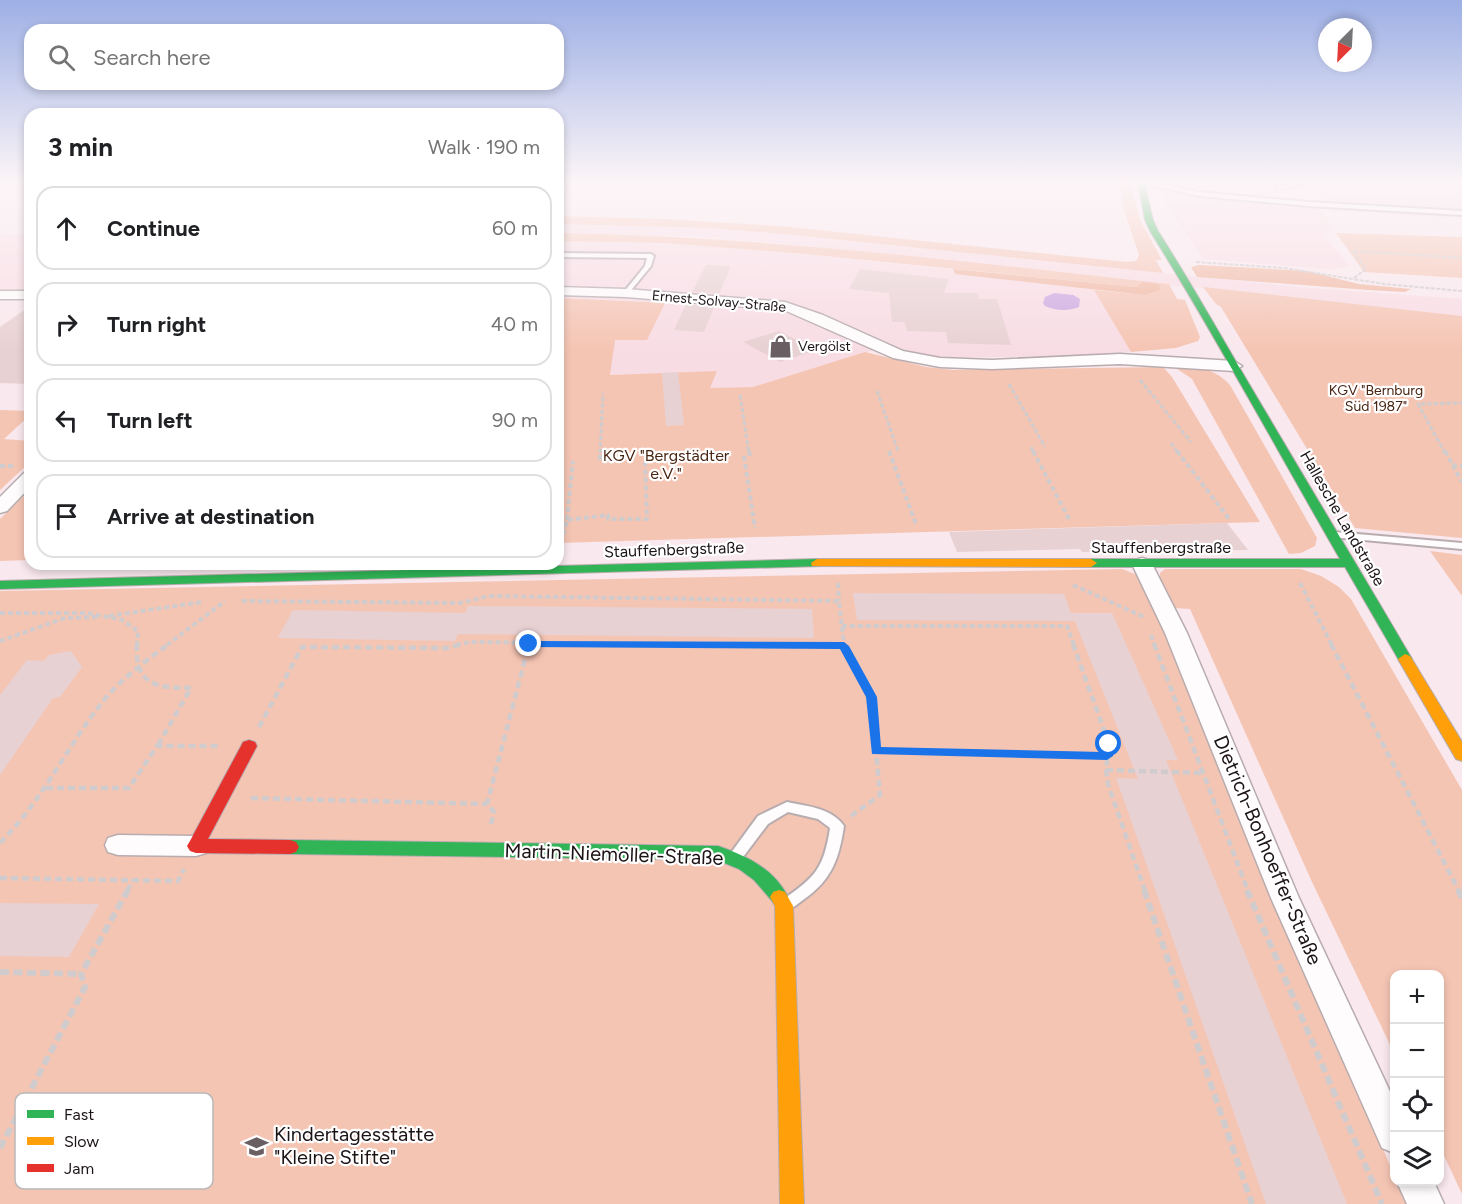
<!DOCTYPE html>
<html lang="en">
<head>
<meta charset="utf-8">
<style>
	body { margin:0; font-family:Figtree,sans-serif; background:#f2f2f2; color:#202124 }
	.controls { position:absolute; right:18px; bottom:18px; display:grid; overflow:hidden; border-radius:12px; box-shadow:0 3px 9px #0003 }
	.controls button { width:54px; height:54px; display:grid; place-items:center; padding:0; border:0; border-bottom:2px solid #e0e0e0; background:#fff; color:#202124; font:30px sans-serif }
	.compass { position:absolute; left:1318px; top:18px; width:54px; height:54px; border-radius:50%; background:#fff; box-shadow:0 3px 9px #0003; rotate:204deg }
	.stop { position:absolute; width:18px; height:18px; margin:-14px; border:4px solid #1a73e8; border-radius:50%; background:#fff }
	.stop.end { background:#1a73e8; border-color:#fff; box-shadow:0 2px 6px #0008 }
	.list { margin:0; padding:0; list-style:none }
	h2 { display:flex; justify-content:space-between; align-items:center; height:78px; margin:0; padding:0 24px; font-size:26px }
	h2 small { font-size:20px; font-weight:400; color:#757577 }
	.list li { display:grid; grid-template-columns:39px 1fr auto; gap:18px; align-items:center; box-sizing:border-box; height:84px; margin:0 12px 12px; padding:0 12px; border:2px solid #e0e0e0; border-radius:18px }
	.list b { display:block; font-size:22px; white-space:nowrap }
	.list em { font-size:20px; font-style:normal; color:#757577 }
	.icon { flex:none; width:33px; height:33px; fill:none; stroke:currentColor; stroke-width:2; stroke-linecap:round; stroke-linejoin:round }
	.map { position:relative; flex:none; width:1462px; height:1204px; overflow:hidden }
	.search { position:absolute; background:#fff; box-shadow:0 3px 9px #0003; left:24px; top:24px; width:540px; height:66px; display:flex; align-items:center; gap:15px; box-sizing:border-box; padding:0 21px; border-radius:18px; color:#757577; font-size:22px }
	.panel { position:absolute; background:#fff; box-shadow:0 3px 9px #0003; left:24px; top:108px; width:540px; height:462px; border-radius:18px }
	.map>svg:first-child { display:block }
	.built { fill:#f8dce4 }
	.green { fill:#f5c5b4 }
	.forest { fill:#f0b7a1 }
	.water { fill:#cea7e1 }
	.building { fill:#e8d1d3 }
	.lines { fill:none; stroke-linecap:round; stroke-linejoin:round }
	.lane-casing { stroke:#b8acaf; stroke-width:4 }
	.street-casing { stroke:#b8acaf; stroke-width:3 }
	.fast-casing { stroke:#b8acaf; stroke-width:2 }
	.slow-casing { stroke:#b8acaf; stroke-width:2 }
	.jam-casing { stroke:#b8acaf; stroke-width:2 }
	.path-far4 { stroke:#d0cbcc; stroke-width:2; stroke-dasharray:4 1.5; stroke-linecap:butt }
	.path-far3 { stroke:#d0cbcc; stroke-width:3; stroke-dasharray:4.5 2; stroke-linecap:butt }
	.path-far2 { stroke:#d0cbcc; stroke-width:4; stroke-dasharray:5 3; stroke-linecap:butt }
	.path-far1 { stroke:#d0cbcc; stroke-width:4.5; stroke-dasharray:7 4; stroke-linecap:butt }
	.path { stroke:#d0cbcc; stroke-width:6; stroke-dasharray:9 4.5; stroke-linecap:butt }
	.lane { fill:#fefcfc; fill-rule:evenodd }
	.street { fill:#fefcfc; fill-rule:evenodd }
	.fast { fill:#30b455; fill-rule:evenodd }
	.slow { fill:#ff9f0a; fill-rule:evenodd }
	.jam { fill:#e5322d; fill-rule:evenodd }
	.route { fill:#1a73e8 }
	.labels { text-anchor:middle; stroke-width:4.5; stroke-linejoin:round; paint-order:stroke }
	.far-street-label { font-size:14px; fill:#1c1315; stroke:#fff }
	.far-poi-label { font-size:14px; fill:#1c1315; stroke:#fff; text-anchor:start }
	.far-park-label { font-size:14px; fill:#482412; stroke:#fff }
	.park-label { font-size:16px; fill:#482412; stroke:#fff }
	.street-label { font-size:16px; fill:#1c1315; stroke:#fff }
	.near-street-label { font-size:20px; fill:#1c1315; stroke:#fff }
	.near-poi-label { font-size:20px; fill:#1c1315; stroke:#fff; text-anchor:start }
	.key { fill:#fff; stroke:#bbb8b9; stroke-width:1.5 }
	.key-label { font-size:16px; fill:#1c1315 }
</style>
</head>
<body>
<div class="map">
<svg width="1462" height="1204" viewBox="0 0 1462 1204">
	<rect width="100%" height="100%" fill="#f9e8ed"/>
	<!-- built -->
	<g class="built">
		<path d="M1311,182H1462V219L1332,211Z"/>
		<path d="M1180,192L1320,206L1333,230L1322,234L1350,266L1330,269L1204,259L1165,204L1163,193Z"/>
		<path d="M558,224L712,228L783,234L1298,287L1462,299V316L768,242L683,236L558,233Z"/>
		<path d="M0,234L30,235V292L0,293Z"/>
		<path d="M558,241L665,243L805,254L1091,284L1131,352L1071,356L938,358L902,351L887,346L753,387L558,393Z"/>
	</g>
	<!-- green -->
	<g class="green">
		<path d="M1121,182H1130L1140,220L1162,260H1156L1163,273L783,234L712,228L558,224V216L662,219L780,226L1126,262L1136,261L1139,255L1123,207Z"/>
		<path d="M558,233C763,236 966,262 1169,284L1177,299L1185,300L1200,337L1198,341L1176,348L1131,352L1094,290L1144,295L1142,282L1136,287L805,254L665,243L558,241Z"/>
		<path d="M1336,233L1462,237V278L1364,272Z"/>
		<path d="M1203,287L1462,316V538L1355,528L1221,307L1216,304Z"/>
		<path d="M558,298L665,303L647,340H615L610,375L717,371L710,388L753,387L865,352L926,367L954,370L1163,367L1172,377L1260,522L558,543Z"/>
		<path d="M1170,364C1193,366 1214,367 1230,385L1317,538L1315,546L1301,553L1289,554L1192,379Z"/>
		<path d="M0,410L30,411V415L4,439L30,441V462L0,490Z"/>
		<path d="M30,490V560L0,561V519Z"/>
		<path d="M1430,551L1462,555V596Z"/>
		<path d="M1122,569L1135,574L1144,581L1394,1175V1182H1397L1407,1204H0V591Z"/>
		<path d="M1165,569H1301L1321,576L1339,587L1351,599L1462,790V1194L1440,1147V974H1394V1053L1312,882L1190,609L1173,608L1160,581V573Z"/>
	</g>
	<!-- forest -->
	<g class="forest">
		<path d="M1199,265L1307,271L1359,284L1411,289L1405,292L1369,290L1197,277L1191,267Z"/>
		<path d="M953,269L1136,287L1142,282L1159,284L1160,290L1144,295L955,274Z"/>
	</g>
	<!-- water -->
	<path class="water" d="M1054,293L1073,295L1080,299L1079,307C1069,311 1056,311 1045,306L1043,303L1045,297Z"/>
	<!-- building -->
	<g class="building">
		<path d="M706,265L731,266L719,294L692,292Z"/>
		<path d="M860,269L949,279L944,293H977L979,299H997L1011,345L948,343L946,332L907,331L905,322H892L889,293L849,289Z"/>
		<path d="M686,304L714,307L704,332L674,330Z"/>
		<path d="M30,306V384L0,383V327Z"/>
		<path d="M779,331L816,350L780,362L743,342Z"/>
		<path d="M678,372L684,425L666,426L662,373Z"/>
		<path d="M1227,523L1248,550L1082,552L1080,549L957,552L949,532Z"/>
		<path d="M853,593L1064,594L1071,613H1112L1178,760H1166L1347,1204H1266L1116,778L1138,779L1072,614L1074,621L857,620Z"/>
		<path d="M468,606L812,609L814,638L458,634L455,641L278,638L293,610L465,613Z"/>
		<path d="M71,651L82,667L60,697L53,698L0,775V695L27,660L44,661L49,655Z"/>
		<path d="M0,903L99,904L69,957L0,956Z"/>
	</g>
	<g class="lines">
		<defs>
			<g id="lane">
				<path d="M1138,182H1148L1199,192L1309,202L1462,211V215L1309,206L1199,196Z"/>
				<path d="M1302,182H1314L1278,189L1275,187Z"/>
				<path d="M558,253L651,254L654,256L651,266L628,294L626,295L623,293L645,266L647,258L558,257Z"/>
				<path d="M1334,532L1462,543V549L1331,537L1329,535Z"/>
				<path d="M787,802C806,806 832,808 844,826C839,859 832,880 803,900C796,905 791,911 782,908L780,904L782,900C815,878 824,868 830,828L818,819L788,812L768,824L740,861L735,862L730,861L728,857L758,816Z"/>
			</g>
			<g id="street">
				<path d="M558,287L626,289L785,302L823,315L903,351L940,358L992,360L1120,354L1234,361L1242,366L1234,371L1120,364L992,369L940,367L893,358L784,310L626,297L558,295Z"/>
				<rect x="0" y="291" width="30" height="8"/>
				<path d="M30,472V487L7,511L0,513V497L24,473Z"/>
				<path d="M1142,558L1149,560L1152,564L1187,633L1299,898L1394,1100V1153L1382,1148L1271,898L1165,633L1132,564L1135,560Z"/>
				<path d="M118,835L196,836L206,839L210,846L206,853L196,856L118,855L108,852L105,845L108,838Z"/>
				<path d="M1397,1182H1434L1444,1204H1407Z"/>
			</g>
			<g id="fast">
				<path d="M1138,182H1144L1153,220L1158,231C1190,281 1219,333 1249,384C1304,477 1358,567 1412,659L1410,662H1400L1345,567H1091L1085,563L1091,559H1340C1277,450 1217,338 1150,231L1145,220Z"/>
				<path d="M817,559L823,563L822,566L0,589V581Z"/>
				<path d="M290,840L718,846C747,856 774,869 788,897L785,902L779,904L773,902L754,880L739,869L717,860L290,854L284,852L281,847L284,842Z"/>
			</g>
			<g id="slow">
				<path d="M817,559H1091L1097,563L1091,567L812,566L811,563Z"/>
				<path d="M1405,654L1410,656L1462,742V761L1456,759L1398,659Z"/>
				<path d="M779,890L785,892L793,906L804,1204H780L775,906L770,897L773,892Z"/>
			</g>
			<path id="jam" d="M249,740L255,742L257,746L208,839L290,840L296,842L299,847L296,852L290,854L196,853L190,851L187,846L190,841L241,746L243,742Z"/>
		</defs>
		<!-- lane casing -->
		<use href="#lane" class="lane-casing"/>
		<!-- street casing -->
		<use href="#street" class="street-casing"/>
		<!-- fast casing -->
		<use href="#fast" class="fast-casing"/>
		<!-- slow casing -->
		<use href="#slow" class="slow-casing"/>
		<!-- jam casing -->
		<use href="#jam" class="jam-casing"/>
		<!-- path-far4 -->
		<g class="path-far4">
			<path d="M1196,262L1284,268L1384,284L1462,291"/>
			<path d="M1354,278L1366,269L1353,251L1462,258"/>
		</g>
		<!-- path-far3 -->
		<g class="path-far3">
			<path d="M1140,380L1191,442"/>
			<path d="M1009,384L1045,447"/>
			<path d="M877,391L898,451"/>
			<path d="M740,395L749,453"/>
			<path d="M1171,443L1178,453"/>
			<path d="M1031,447L1034,453"/>
			<path d="M600,453L603,393"/>
			<path d="M1445,453L1418,404L1462,403"/>
		</g>
		<!-- path-far2 -->
		<g class="path-far2">
			<path d="M749,451L750,456"/>
			<path d="M889,451L916,524"/>
			<path d="M1033,451L1069,519"/>
			<path d="M1177,451L1230,520"/>
			<path d="M1445,451L1462,482"/>
			<path d="M744,456L755,528"/>
			<path d="M600,460V451"/>
			<path d="M1452,465L1462,466"/>
			<path d="M0,466H14"/>
			<path d="M567,520L573,461"/>
			<path d="M559,550L567,520L608,515V519H647L645,459"/>
			<path d="M838,583L839,601"/>
			<path d="M1300,583L1332,645"/>
			<path d="M1073,585L1144,617"/>
			<path d="M242,601L460,603L489,596L839,601L844,645"/>
			<path d="M0,613H88L122,620L138,631L137,645"/>
			<path d="M109,616L202,602"/>
			<path d="M842,626H1067L1074,645"/>
			<path d="M1151,635L1155,645"/>
			<path d="M0,641L65,618L99,617"/>
			<path d="M167,645L225,601"/>
			<path d="M456,645L469,642L796,645"/>
		</g>
		<!-- path-far1 -->
		<g class="path-far1">
			<path d="M137,644C134,685 157,688 191,688"/>
			<path d="M655,644L844,646"/>
			<path d="M844,644L872,697L876,751L1107,756"/>
			<path d="M1073,644L1109,744L1106,770L1108,784L1145,891"/>
			<path d="M1154,644L1248,891"/>
			<path d="M1331,644L1459,891"/>
			<path d="M259,727L302,647L447,648L462,644"/>
			<path d="M158,745L191,688"/>
			<path d="M1106,770L1204,773"/>
			<path d="M46,788H129L157,746H221"/>
			<path d="M251,798L487,804"/>
			<path d="M851,816L880,795L876,751"/>
			<path d="M491,824L494,812L487,804L529,644"/>
			<path d="M0,843C46,797 69,741 109,694C127,675 148,659 169,644"/>
			<path d="M0,878L178,881L184,869"/>
			<path d="M127,891L133,880"/>
		</g>
		<!-- path -->
		<g class="path">
			<path d="M1144,890L1252,1204"/>
			<path d="M1247,890L1382,1204"/>
			<path d="M1458,890L1462,898"/>
			<path d="M0,972L81,974"/>
			<path d="M0,1148L85,987L81,974L128,890"/>
		</g>
		<!-- lane -->
		<use href="#lane" class="lane"/>
		<!-- street -->
		<use href="#street" class="street"/>
		<!-- fast -->
		<use href="#fast" class="fast"/>
		<!-- slow -->
		<use href="#slow" class="slow"/>
		<!-- jam -->
		<use href="#jam" class="jam"/>
	</g>
	<!-- sky -->
	<linearGradient id="sky" x2="0" y2="1"><stop stop-color="#9dafe5"/><stop offset="0.52" stop-color="#fcf5f7"/><stop offset="1" stop-color="#fcf5f7" stop-opacity="0"/></linearGradient>
	<rect width="1462" height="350" fill="url(#sky)"/>
	<!-- route -->
	<path class="route" d="M529,641L844,642L849,646L877,697L881,747L1102,752L1103,744L1109,740L1115,744L1113,756L1107,760L872,754L866,697L840,649L526,647V642Z"/>
	<!-- icons -->
	<defs>
		<symbol id="shop-bare" viewBox="-9 -9 18 18"><path d="M-5-2.5h2.3a2.7 3.5 0 0 1 5.4 0H5L5.5 6h-11ZM-1.5-2.5h3a1.5 2.3 0 0 0-3 0Z" fill="#695e61" stroke="#fff" stroke-width="2.5" paint-order="stroke"/></symbol>
		<symbol id="school-bare" viewBox="-9 -9 18 18"><path d="M0-5L7-2L0 1L-7-2ZM-4 1L0 2.5L4 1V4Q0 6-4 4Z" fill="#695e61" stroke="#fff" stroke-width="2.5" paint-order="stroke"/></symbol>
	</defs>
	<g fill-rule="evenodd">
		<use href="#shop-bare" x="764" y="330" width="33" height="33"/>
		<use href="#school-bare" x="240" y="1130" width="33" height="33"/>
	</g>
	<g class="labels">
		<!-- far-street labels -->
		<g class="far-street-label">
			<text transform="translate(719 301) rotate(5)" y="5">Ernest-Solvay-Straße</text>
		</g>
		<!-- far-poi labels -->
		<g class="far-poi-label">
			<text x="798" y="351">Vergölst</text>
		</g>
		<!-- far-park labels -->
		<g class="far-park-label">
			<text x="1376" y="395">KGV "Bernburg<tspan x="1376" dy="16">Süd 1987"</tspan></text>
		</g>
		<!-- park labels -->
		<g class="park-label">
			<text x="666" y="461">KGV "Bergstädter<tspan x="666" dy="18">e.V."</tspan></text>
		</g>
		<!-- street labels -->
		<g class="street-label">
			<text transform="translate(1343 518) rotate(60)" y="6">Hallesche Landstraße</text>
			<text x="1161" y="553">Stauffenbergstraße</text>
			<text transform="translate(674 549) rotate(-2)" y="6">Stauffenbergstraße</text>
		</g>
		<!-- near-street labels -->
		<g class="near-street-label">
			<text transform="translate(1268 850) rotate(67)" y="7">Dietrich-Bonhoeffer-Straße</text>
			<text transform="translate(614 854) rotate(2)" y="7">Martin-Niemöller-Straße</text>
		</g>
		<!-- near-poi labels -->
		<g class="near-poi-label">
			<text x="274" y="1141">Kindertagesstätte<tspan x="274" dy="23">"Kleine Stifte"</tspan></text>
		</g>
	</g>
	<!-- legend -->
	<rect x="15" y="1093" width="198" height="96" rx="9" class="key"/>
	<rect x="27" y="1110" width="27" height="8" fill="#30b455"/>
	<rect x="27" y="1137" width="27" height="8" fill="#ff9f0a"/>
	<rect x="27" y="1164" width="27" height="8" fill="#e5322d"/>
	<g class="key-label">
		<text x="64" y="1120">Fast</text>
		<text x="64" y="1147">Slow</text>
		<text x="64" y="1174">Jam</text>
	</g>
</svg>
<div class="controls">
<button>+</button>
<button>−</button>
<button><svg class="icon" aria-label="locate" viewBox="0 0 24 24"><circle cx="12" cy="12" r="6"/><path d="M12 2v4M12 18v4M2 12h4M18 12h4"/></svg></button>
<button><svg class="icon" aria-label="layers" viewBox="0 0 24 24"><path d="M12 4l9 5-9 5-9-5zM3 14l9 5 9-5"/></svg></button>
</div>
<svg class="compass" viewBox="-18 -18 36 36"><path d="M0-13l5 13h-10z" fill="#e53935"/><path d="M0 13l5-13h-10z" fill="#757577"/></svg>
<div class="stop" style="left:1109px;top:744px"></div>
<div class="stop end" style="left:529px;top:644px"></div>
<div class="search"><svg class="icon" aria-label="search" viewBox="0 0 24 24"><circle cx="10" cy="10" r="6"/><path d="M15 15l6 6"/></svg>Search here</div>
<section class="panel">
<h2>3 min<small>Walk · 190 m</small></h2>
<ul class="list">
<li><svg class="icon" aria-label="ahead" viewBox="0 0 24 24"><path d="M12 20V5M6 11l6-6 6 6"/></svg><div><b>Continue</b></div><em>60 m</em></li>
<li><svg class="icon" aria-label="right" viewBox="0 0 24 24"><path d="M7 20v-9h11M14 6l5 5-5 5"/></svg><div><b>Turn right</b></div><em>40 m</em></li>
<li><svg class="icon" aria-label="left" viewBox="0 0 24 24"><path d="M17 20v-9H6M10 6l-5 5 5 5"/></svg><div><b>Turn left</b></div><em>90 m</em></li>
<li><svg class="icon" aria-label="arrive" viewBox="0 0 24 24"><path d="M6 21V4h12l-3 4 3 4H6"/></svg><div><b>Arrive at destination</b></div></li>
</ul>
</section>
</div>
</body>
</html>
